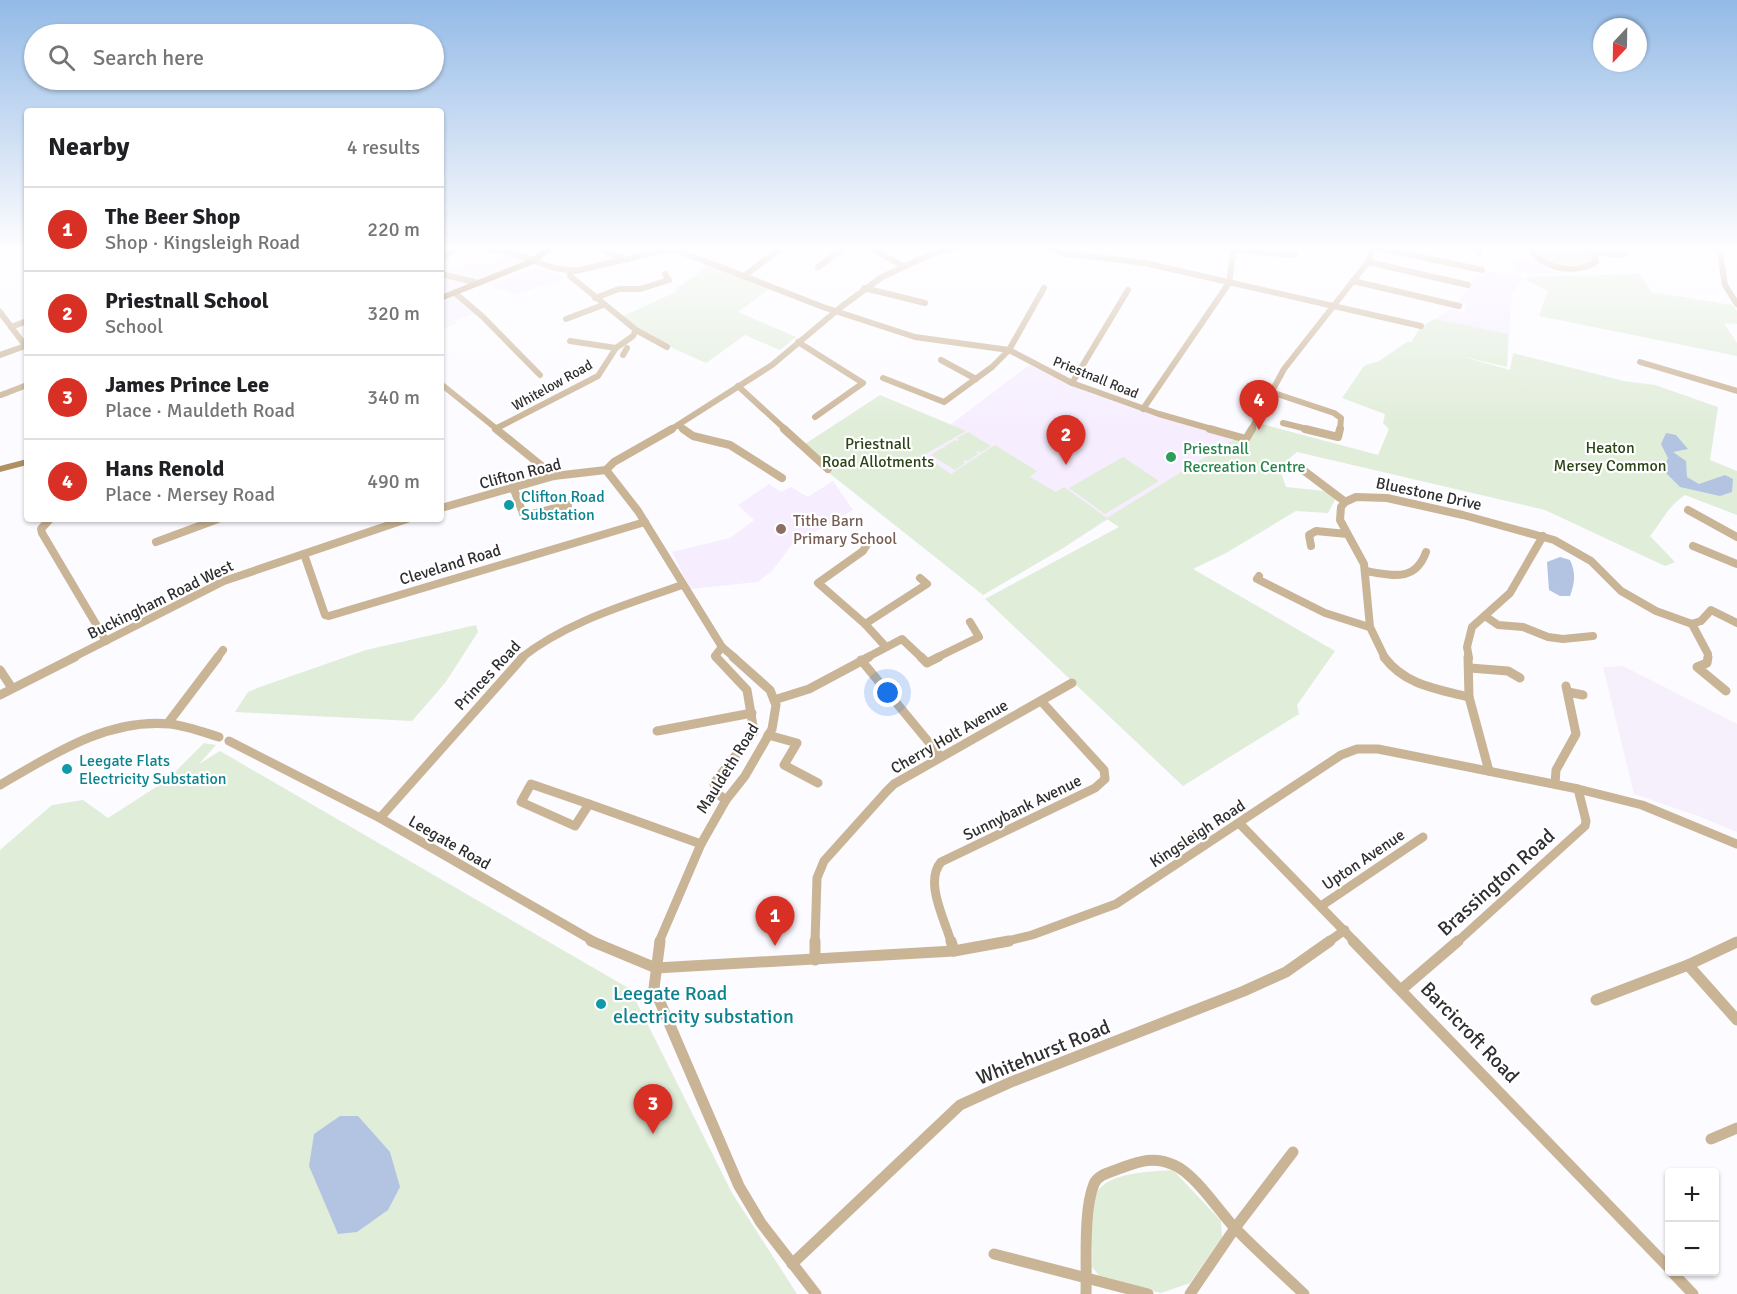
<!DOCTYPE html>
<html lang="en">
<head>
<meta charset="utf-8">
<style>
	body { margin:0; font-family:Signika,sans-serif; background:#f6f6f6; color:#202124 }
	.controls { position:absolute; right:18px; bottom:18px; display:grid; overflow:hidden; border-radius:6px; box-shadow:0 2px 4px #0004 }
	.controls button { width:54px; height:54px; display:grid; place-items:center; padding:0; border:0; border-bottom:2px solid #e0e0e0; background:#fff; color:#202124; font:30px sans-serif }
	.compass { position:absolute; left:1593px; top:18px; width:54px; height:54px; border-radius:50%; background:#fff; box-shadow:0 2px 4px #0004; rotate:202deg }
	.you { position:absolute; left:888px; top:693px; width:21px; height:21px; margin:-15px; border:4px solid #fff; border-radius:50%; background:#1a73e8; box-shadow:0 0 0 9px #1a73e833 }
	.badge { display:grid; place-items:center; width:39px; height:39px; border-radius:50%; background:#d93025; color:#fff; font-size:20px; font-weight:700 }
	.pin { position:absolute; translate:-50% -50px; filter:drop-shadow(0 2px 3px #0008) }
	.pin::after { content:''; position:absolute; top:32px; width:21px; height:18px; background:inherit; clip-path:polygon(0 0,100% 0,50% 100%) }
	.list { margin:0; padding:0; list-style:none }
	h2 { display:flex; justify-content:space-between; align-items:center; height:78px; margin:0; padding:0 24px; font-size:26px }
	h2 small { font-size:20px; font-weight:400; color:#757577 }
	.list li { display:grid; grid-template-columns:39px 1fr auto; gap:18px; align-items:center; box-sizing:border-box; height:84px; padding:0 24px; border-top:2px solid #e0e0e0 }
	.list b { display:block; font-size:22px; white-space:nowrap }
	.list p { margin:0; font-size:20px; white-space:nowrap; color:#757577 }
	.list em { font-size:20px; font-style:normal; color:#757577 }
	.icon { flex:none; width:33px; height:33px; fill:none; stroke:currentColor; stroke-width:2; stroke-linecap:round; stroke-linejoin:round }
	.map { position:relative; flex:none; width:1737px; height:1294px; overflow:hidden }
	.search { position:absolute; background:#fff; box-shadow:0 2px 4px #0004; left:24px; top:24px; width:420px; height:66px; display:flex; align-items:center; gap:15px; box-sizing:border-box; padding:0 21px; border-radius:33px; color:#757577; font-size:22px }
	.panel { position:absolute; background:#fff; box-shadow:0 2px 4px #0004; left:24px; top:108px; width:420px; height:414px; border-radius:6px }
	.map>svg:first-child { display:block }
	.built { fill:#f5f0fc }
	.education { fill:#f6eeff }
	.green { fill:#e0edd9 }
	.water { fill:#b3c4e2 }
	.lines { fill:none; stroke-linecap:round; stroke-linejoin:round }
	.street-far3 { stroke:#cab496; stroke-width:6 }
	.street-far2 { stroke:#cab496; stroke-width:8 }
	.street-far1 { stroke:#cab496; stroke-width:9 }
	.street { stroke:#cab496; stroke-width:11 }
	.secondary { fill:#b09063; fill-rule:evenodd }
	.leisure-dot { fill:#2e9e5b; stroke:#fff; stroke-width:2 }
	.culture-dot { fill:#0f9aa8; stroke:#fff; stroke-width:2 }
	.education-dot { fill:#8d6e63; stroke:#fff; stroke-width:2 }
	.labels { text-anchor:middle; stroke-width:4.5; stroke-linejoin:round; paint-order:stroke }
	.far-street-label { font-size:14px; fill:#2f2e30; stroke:#fff }
	.park-label { font-size:16px; fill:#2c4518; stroke:#fff }
	.leisure-label { font-size:16px; fill:#27864d; stroke:#fff; text-anchor:start }
	.street-label { font-size:16px; fill:#2f2e30; stroke:#fff }
	.culture-label { font-size:16px; fill:#0d838f; stroke:#fff; text-anchor:start }
	.education-label { font-size:16px; fill:#785e54; stroke:#fff; text-anchor:start }
	.near-street-label { font-size:20px; fill:#2f2e30; stroke:#fff }
	.near-culture-label { font-size:20px; fill:#0d838f; stroke:#fff; text-anchor:start }
</style>
</head>
<body>
<div class="map">
<svg width="1737" height="1294" viewBox="0 0 1737 1294">
	<rect width="100%" height="100%" fill="#fcfbff"/>
	<!-- built -->
	<g class="built">
		<path d="M510,256L527,260L441,295V278L446,274L441,272V267L445,265L459,268L468,261L487,265Z"/>
		<path d="M538,267L565,278L515,295L506,290L499,291L489,284Z"/>
		<path d="M457,295L477,313L455,320L456,323L441,330V302Z"/>
		<path d="M1623,666L1737,724V832L1698,816L1634,794L1603,667Z"/>
	</g>
	<!-- education -->
	<g class="education">
		<path d="M1541,260L1555,274L1517,273L1509,261Z"/>
		<path d="M1486,271L1525,277L1512,294L1507,367L1420,328L1451,309L1464,312L1466,305L1458,303L1476,277Z"/>
		<path d="M1029,365L1093,394L1173,421L1236,438L1060,550L924,455L965,431L950,425Z"/>
		<path d="M833,481L853,510L791,546L772,571L758,582L690,589L672,552L730,538L754,520L738,505L769,484L781,492L791,487L808,497Z"/>
	</g>
	<!-- green -->
	<g class="green">
		<path d="M1532,246H1581L1593,257L1588,264C1570,266 1540,266 1532,246Z"/>
		<path d="M709,265L769,289L738,312L796,337L780,350L745,335L706,363L666,345L621,317L676,292L677,288Z"/>
		<path d="M1640,274L1651,292L1732,305L1737,311V324L1724,323L1737,343V356L1539,316L1548,291L1526,280L1528,277Z"/>
		<path d="M1434,319L1508,334L1507,367L1460,356L1510,370L1513,353L1624,381L1655,385L1718,407L1710,460L1737,471V515L1685,495C1668,506 1663,520 1650,536L1675,562L1665,566L1545,510L1297,452L1279,467L1286,487L1324,491L1336,498L1328,513L1296,511L1226,553L1193,569L1335,651L1297,705L1299,714L1183,786L985,599L1119,527L1107,519L1060,550L983,595L829,473L833,470L805,444L880,395L966,431L924,455L951,474L995,445L1037,471L1030,477L1056,492L1064,487L1107,518L1236,438L1247,441L1258,423L1378,455L1389,429L1383,423L1385,414L1342,398L1364,366L1379,361L1407,342H1411L1420,328Z"/>
		<path d="M968,432L991,446L980,453L978,451L976,453L978,454L968,461L965,460L963,461L965,463L955,470L931,455L942,448L946,449L944,447L955,440L958,441L959,440L957,438Z"/>
		<path d="M1123,457L1159,481L1105,514L1069,488Z"/>
		<path d="M476,625L478,632L445,683L412,721L235,712L248,692L260,687L366,650Z"/>
		<path d="M204,743L216,745L199,764L220,751L630,989L732,1193L797,1294H0V850L52,805L83,800L108,818L167,780Z"/>
		<path d="M1173,1170L1221,1221L1222,1237L1190,1283L1161,1293L1102,1279L1092,1267C1093,1247 1090,1219 1094,1200C1100,1171 1151,1172 1173,1170Z"/>
	</g>
	<!-- water -->
	<g class="water">
		<path d="M1666,433L1676,435L1688,449L1673,452L1686,461L1687,477L1699,484L1725,475L1733,479L1732,492L1720,496L1680,487L1663,470L1668,458L1661,444Z"/>
		<path d="M1560,557L1570,560C1576,573 1575,582 1570,596H1560L1549,590L1547,562Z"/>
		<path d="M340,1116H358L390,1152L400,1187L388,1210L357,1232L338,1234L309,1166L314,1134Z"/>
	</g>
	<g class="lines">
		<!-- street-far3 -->
		<g class="street-far3">
			<path d="M479,246L515,254L554,268L575,271L666,250L679,251L823,307L915,337L1009,350L1072,383L1159,414L1215,430"/>
			<path d="M593,246L627,260"/>
			<path d="M868,246L901,265"/>
			<path d="M1049,246L1062,253L1145,263L1421,326"/>
			<path d="M1474,246L1479,253"/>
			<path d="M1528,246C1541,269 1574,275 1596,262L1593,252L1584,246"/>
			<path d="M1704,246L1719,249"/>
			<path d="M1719,246L1725,285L1737,304"/>
			<path d="M1374,247L1482,270"/>
			<path d="M1235,250L1295,255"/>
			<path d="M1593,252L1621,255L1625,253V246"/>
			<path d="M441,259L459,246"/>
			<path d="M1368,262L1468,285"/>
			<path d="M818,267L846,246"/>
			<path d="M571,271L570,276L636,330L667,347"/>
			<path d="M441,274L478,283"/>
			<path d="M744,276L784,246"/>
			<path d="M1353,281L1459,306"/>
			<path d="M864,288L925,303"/>
			<path d="M455,293L482,316L540,375"/>
			<path d="M595,298L619,289H640L669,280L665,274"/>
			<path d="M0,312L27,348"/>
			<path d="M566,319L603,305"/>
			<path d="M11,327L27,321"/>
			<path d="M570,341L616,348"/>
			<path d="M798,342L863,383L815,417"/>
			<path d="M0,355L25,346"/>
			<path d="M623,355L627,348"/>
			<path d="M941,360L976,379"/>
			<path d="M1640,362L1737,391"/>
			<path d="M883,378L944,402L992,367L1009,350L1044,288"/>
			<path d="M1072,383L1128,290"/>
			<path d="M441,384L498,430"/>
			<path d="M738,386L786,430"/>
			<path d="M1271,392L1334,413L1341,418L1340,430"/>
			<path d="M1,395L27,385"/>
			<path d="M1143,409L1229,283L1234,246"/>
			<path d="M1283,423L1311,430"/>
			<path d="M679,426L685,430"/>
			<path d="M497,428L598,376L616,348L633,336L636,330"/>
			<path d="M670,430L772,365L841,307L882,277L931,254L960,246"/>
			<path d="M1251,430L1284,369L1368,262L1374,246"/>
		</g>
		<!-- street-far2 -->
		<g class="street-far2">
			<path d="M496,429L554,476"/>
			<path d="M683,429L693,436L730,445L782,478"/>
			<path d="M784,429L828,469"/>
			<path d="M1210,429L1246,439L1252,429"/>
			<path d="M1305,429L1338,437L1340,429"/>
			<path d="M606,470L638,511L722,647L735,658"/>
			<path d="M606,470L614,462L672,429"/>
			<path d="M1303,470L1344,501"/>
			<path d="M513,487L524,516L568,505"/>
			<path d="M441,508L554,476L606,470"/>
			<path d="M1688,510L1737,537"/>
			<path d="M50,519L41,529L42,533L106,641"/>
			<path d="M871,538L863,551L818,583L865,624L886,647"/>
			<path d="M156,542L218,519"/>
			<path d="M1311,546L1309,535L1316,531L1347,534"/>
			<path d="M1693,546L1737,564"/>
			<path d="M304,554L325,615L329,616L645,522"/>
			<path d="M1365,571C1391,575 1415,583 1426,552"/>
			<path d="M1259,576L1257,579L1325,613L1369,627"/>
			<path d="M1485,616L1498,625L1523,627L1548,637L1563,639L1593,636"/>
			<path d="M865,624L927,584L920,578"/>
			<path d="M1692,624L1708,654V658"/>
			<path d="M72,658L224,581L407,519"/>
			<path d="M217,658L223,650"/>
			<path d="M521,658C568,621 626,605 682,585"/>
			<path d="M717,658L715,656L722,647"/>
			<path d="M866,658L902,639L922,658"/>
			<path d="M936,658L979,637L970,622"/>
			<path d="M1385,658L1370,627L1364,564L1340,520L1341,507L1345,502L1356,497L1387,498L1463,515L1554,540L1591,561L1621,591L1656,611L1692,624L1701,621L1711,610L1737,623"/>
			<path d="M1469,658L1467,647L1472,627L1510,593L1543,536"/>
		</g>
		<!-- street-far1 -->
		<g class="street-far1">
			<path d="M716,657L747,690L754,732L714,783L715,792L726,800"/>
			<path d="M921,657L927,663L939,657"/>
			<path d="M1384,657C1405,685 1436,689 1469,697"/>
			<path d="M1468,657L1469,697L1489,771"/>
			<path d="M1708,657L1707,663L1697,667L1726,691"/>
			<path d="M861,660L941,757"/>
			<path d="M1470,668L1508,671L1520,678"/>
			<path d="M0,670L12,688"/>
			<path d="M1568,692L1583,695"/>
			<path d="M0,695L75,657"/>
			<path d="M774,700L809,689L869,657"/>
			<path d="M168,723L218,657"/>
			<path d="M657,731L752,713"/>
			<path d="M768,735L797,743L784,765L818,783"/>
			<path d="M229,741L380,818L595,942"/>
			<path d="M531,784L589,804L575,826L521,802Z"/>
			<path d="M1555,784L1556,770L1576,734L1566,686"/>
			<path d="M0,785C52,755 107,718 170,724C187,726 203,732 219,737"/>
			<path d="M589,804L701,844"/>
			<path d="M380,818L523,657"/>
			<path d="M1240,824L1355,942"/>
			<path d="M1321,906L1423,837"/>
			<path d="M659,942L701,844L726,800L745,776L772,729L776,705L770,690L733,657"/>
			<path d="M815,942L817,878L824,861L886,792L894,784L1072,683"/>
			<path d="M951,942C945,920 924,882 941,862L1095,788L1105,779L1104,770L1041,701"/>
			<path d="M1003,942L1032,935L1116,904L1341,755L1357,749H1378L1578,789L1642,805L1737,844"/>
			<path d="M1328,942L1345,930"/>
			<path d="M1457,942L1585,826L1586,821L1578,789"/>
		</g>
		<!-- street -->
		<g class="street">
			<path d="M591,941L656,968L954,951L1009,941"/>
			<path d="M660,941L654,988L739,1186L761,1223L816,1294"/>
			<path d="M951,941L954,951"/>
			<path d="M1353,941L1670,1269"/>
			<path d="M815,960V941"/>
			<path d="M1688,965L1737,1020"/>
			<path d="M1402,989L1458,941"/>
			<path d="M1596,1000L1688,965L1737,942"/>
			<path d="M1711,1139L1737,1128"/>
			<path d="M994,1254L1148,1294"/>
			<path d="M792,1264L960,1105L1011,1082L1244,991L1286,972L1330,941"/>
			<path d="M1672,1272L1693,1294"/>
			<path d="M1086,1294C1087,1265 1083,1210 1094,1184C1098,1174 1112,1172 1121,1168C1140,1161 1154,1156 1174,1165C1195,1174 1218,1210 1234,1227C1256,1250 1281,1272 1304,1294"/>
			<path d="M1190,1294L1235,1228L1293,1152"/>
		</g>
		<!-- secondary -->
		<g class="secondary">
			<path d="M547,246H556L536,263L441,301V295L530,259Z"/>
			<path d="M27,459V465L0,472V466Z"/>
		</g>
	</g>
	<!-- sky -->
	<linearGradient id="sky" x2="0" y2="1"><stop stop-color="#93bae6"/><stop offset="0.58" stop-color="#fefdff"/><stop offset="1" stop-color="#fefdff" stop-opacity="0"/></linearGradient>
	<rect width="1737" height="427" fill="url(#sky)"/>
	<!-- markers -->
	<circle class="leisure-dot" cx="1171" cy="457" r="6"/>
	<g class="culture-dot">
		<circle cx="509" cy="505" r="6"/>
		<circle cx="67" cy="769" r="6"/>
		<circle cx="601" cy="1004" r="6"/>
	</g>
	<circle class="education-dot" cx="781" cy="529" r="6"/>
	<g class="labels">
		<!-- far-street labels -->
		<g class="far-street-label">
			<text transform="translate(1096 377) rotate(22)" y="5">Priestnall Road</text>
			<text transform="translate(552 385) rotate(-29)" y="5">Whitelow Road</text>
		</g>
		<!-- park labels -->
		<g class="park-label">
			<text x="878" y="449">Priestnall<tspan x="878" dy="18">Road Allotments</tspan></text>
			<text x="1610" y="453">Heaton<tspan x="1610" dy="18">Mersey Common</tspan></text>
		</g>
		<!-- leisure labels -->
		<g class="leisure-label">
			<text x="1183" y="454">Priestnall<tspan x="1183" dy="18">Recreation Centre</tspan></text>
		</g>
		<!-- street labels -->
		<g class="street-label">
			<text transform="translate(520 473) rotate(-14)" y="6">Clifton Road</text>
			<text transform="translate(1429 493) rotate(12)" y="6">Bluestone Drive</text>
			<text transform="translate(450 564) rotate(-17)" y="6">Cleveland Road</text>
			<text transform="translate(160 599) rotate(-26)" y="6">Buckingham Road West</text>
			<text transform="translate(487 675) rotate(-47)" y="6">Princes Road</text>
			<text transform="translate(949 736) rotate(-30)" y="6">Cherry Holt Avenue</text>
			<text transform="translate(727 768) rotate(-58)" y="6">Mauldeth Road</text>
			<text transform="translate(1022 807) rotate(-26)" y="6">Sunnybank Avenue</text>
			<text transform="translate(1197 833) rotate(-33)" y="6">Kingsleigh Road</text>
			<text transform="translate(450 842) rotate(30)" y="6">Leegate Road</text>
			<text transform="translate(1363 859) rotate(-34)" y="6">Upton Avenue</text>
		</g>
		<!-- culture labels -->
		<g class="culture-label">
			<text x="521" y="502">Clifton Road<tspan x="521" dy="18">Substation</tspan></text>
			<text x="79" y="766">Leegate Flats<tspan x="79" dy="18">Electricity Substation</tspan></text>
		</g>
		<!-- education labels -->
		<g class="education-label">
			<text x="793" y="526">Tithe Barn<tspan x="793" dy="18">Primary School</tspan></text>
		</g>
		<!-- near-street labels -->
		<g class="near-street-label">
			<text transform="translate(1496 882) rotate(-42)" y="7">Brassington Road</text>
			<text transform="translate(1470 1032) rotate(46)" y="7">Barcicroft Road</text>
			<text transform="translate(1043 1052) rotate(-22)" y="7">Whitehurst Road</text>
		</g>
		<!-- near-culture labels -->
		<g class="near-culture-label">
			<text x="613" y="1000">Leegate Road<tspan x="613" dy="23">electricity substation</tspan></text>
		</g>
	</g>
</svg>
<div class="controls">
<button>+</button>
<button>−</button>
</div>
<svg class="compass" viewBox="-18 -18 36 36"><path d="M0-13l5 13h-10z" fill="#e53935"/><path d="M0 13l5-13h-10z" fill="#757577"/></svg>
<div class="you"></div>
<div class="pin badge" style="left:775px;top:946px">1</div>
<div class="pin badge" style="left:1066px;top:465px">2</div>
<div class="pin badge" style="left:653px;top:1134px">3</div>
<div class="pin badge" style="left:1259px;top:430px">4</div>
<div class="search"><svg class="icon" aria-label="search" viewBox="0 0 24 24"><circle cx="10" cy="10" r="6"/><path d="M15 15l6 6"/></svg>Search here</div>
<section class="panel">
<h2>Nearby<small>4 results</small></h2>
<ul class="list">
<li><span class="badge">1</span><div><b>The Beer Shop</b><p>Shop · Kingsleigh Road</p></div><em>220 m</em></li>
<li><span class="badge">2</span><div><b>Priestnall School</b><p>School</p></div><em>320 m</em></li>
<li><span class="badge">3</span><div><b>James Prince Lee</b><p>Place · Mauldeth Road</p></div><em>340 m</em></li>
<li><span class="badge">4</span><div><b>Hans Renold</b><p>Place · Mersey Road</p></div><em>490 m</em></li>
</ul>
</section>
</div>
</body>
</html>
